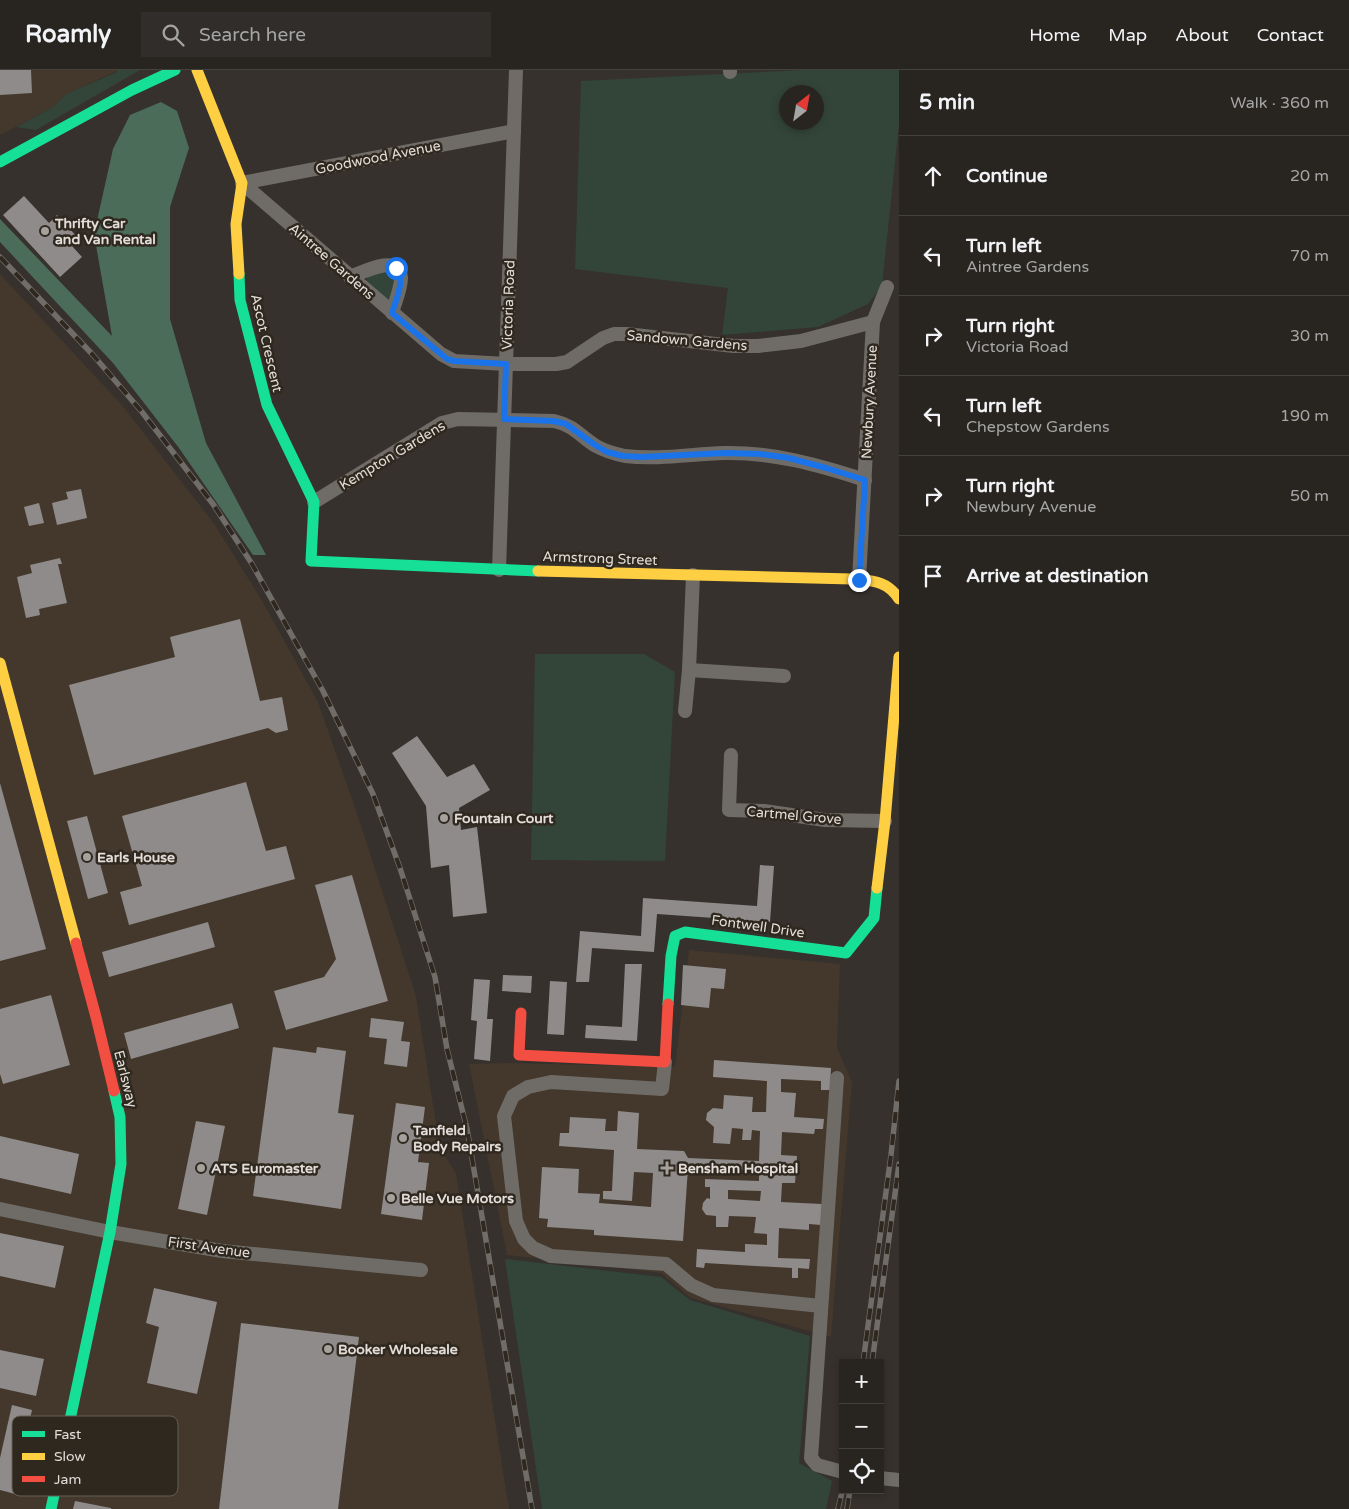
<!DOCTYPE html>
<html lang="en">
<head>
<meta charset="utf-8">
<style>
	body { margin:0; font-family:"Varela Round",sans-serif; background:#302d2a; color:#f1f3f6 }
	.controls { position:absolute; right:15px; bottom:15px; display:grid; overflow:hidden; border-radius:0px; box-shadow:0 2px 8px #0003 }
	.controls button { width:45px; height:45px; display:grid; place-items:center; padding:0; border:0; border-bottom:1px solid #44423f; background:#282521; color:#f1f3f6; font:25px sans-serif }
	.compass { position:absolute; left:779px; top:15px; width:45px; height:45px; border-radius:50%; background:#282521; box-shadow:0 2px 8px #0003; rotate:31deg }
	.stop { position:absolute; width:15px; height:15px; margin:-11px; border:4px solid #1a73e8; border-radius:50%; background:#fff }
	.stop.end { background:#1a73e8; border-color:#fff; box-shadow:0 1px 5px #0008 }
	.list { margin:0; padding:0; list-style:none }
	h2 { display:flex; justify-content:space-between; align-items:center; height:65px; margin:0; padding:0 20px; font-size:21px }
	h2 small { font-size:16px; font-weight:400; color:#a5a5a5 }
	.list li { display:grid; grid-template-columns:32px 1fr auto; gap:15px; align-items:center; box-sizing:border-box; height:80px; padding:0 20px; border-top:1px solid #44423f }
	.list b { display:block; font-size:19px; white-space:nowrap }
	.list p { margin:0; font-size:16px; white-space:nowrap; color:#a5a5a5 }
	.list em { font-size:16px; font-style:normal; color:#a5a5a5 }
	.icon { flex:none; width:28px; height:28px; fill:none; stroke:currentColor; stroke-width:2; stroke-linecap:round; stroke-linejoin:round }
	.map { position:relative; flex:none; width:899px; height:1439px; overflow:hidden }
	header { display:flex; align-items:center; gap:30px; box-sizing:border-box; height:70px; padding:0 25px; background:#282521; border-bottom:1px solid #44423f }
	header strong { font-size:24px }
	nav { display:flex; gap:28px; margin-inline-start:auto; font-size:18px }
	.search { width:350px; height:45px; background:#302d2a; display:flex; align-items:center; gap:12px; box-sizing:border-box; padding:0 18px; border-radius:0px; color:#a5a5a5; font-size:19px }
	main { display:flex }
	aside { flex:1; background:#282521 }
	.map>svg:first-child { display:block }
	.built { fill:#43382b }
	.green { fill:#334439; fill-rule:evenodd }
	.forest { fill:#4c6c5a }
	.building { fill:#8f8b8b; fill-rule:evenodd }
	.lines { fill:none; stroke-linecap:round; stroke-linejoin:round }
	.street { stroke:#6f6c68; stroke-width:14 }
	.fast { stroke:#16e098; stroke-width:11 }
	.slow { stroke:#ffcf43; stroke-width:11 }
	.jam { stroke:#f24e42; stroke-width:11 }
	.rail-casing { stroke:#706c68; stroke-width:5.5 }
	.rail { stroke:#2f281f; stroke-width:4; stroke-dasharray:11; stroke-linecap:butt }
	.route { stroke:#1a73e8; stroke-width:6 }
	.poi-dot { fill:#a6a19c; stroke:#2f281f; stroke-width:2 }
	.labels { text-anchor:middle; stroke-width:5; stroke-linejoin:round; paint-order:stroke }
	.street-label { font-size:14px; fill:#e2ddd8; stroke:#2f281f }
	.poi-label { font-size:14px; font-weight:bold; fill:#e2ddd8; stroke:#2f281f; text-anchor:start }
	.key { fill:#2f281f; stroke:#655e56; stroke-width:1 }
	.key-label { font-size:14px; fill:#e2ddd8 }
</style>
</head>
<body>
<header>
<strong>Roamly</strong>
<div class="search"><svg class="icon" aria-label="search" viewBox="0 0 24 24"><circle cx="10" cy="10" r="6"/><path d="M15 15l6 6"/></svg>Search here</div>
<nav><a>Home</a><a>Map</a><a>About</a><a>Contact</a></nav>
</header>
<main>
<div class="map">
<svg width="899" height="1439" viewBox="0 0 899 1439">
	<rect width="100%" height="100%" fill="#36312c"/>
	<!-- built -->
	<g class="built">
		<path d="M0,0H117V1L66,24L53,37L0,65Z"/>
		<path d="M0,204L122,335L215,455L263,532L318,632L356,740L416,926L440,1079L456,1103L509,1439H0Z"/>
		<path d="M689,880L840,894L837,978L852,1012L831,1267L691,1228L661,1203L507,1185L469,994L506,993L675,997Z"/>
	</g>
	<!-- green -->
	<g class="green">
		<path d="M117,0H140L36,60L16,57L53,37L66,24L117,2Z"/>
		<path d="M805,0H899V54L882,216L868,234L818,257L722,265L728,218L575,199L581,11ZM786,22H816V52H786Z"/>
		<path d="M383,202L393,208L394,218L388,233L365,214L368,206Z"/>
		<path d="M535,584H644L675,602L665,791L531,790Z"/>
		<path d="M505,1189L661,1207L690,1230L810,1266L799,1393L832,1411L826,1439H542Z"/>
	</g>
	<!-- forest -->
	<path class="forest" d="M161,32L177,41L189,78L170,137V249L206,373L266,485H253L179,378L113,293L0,172V149L112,266L94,164L113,79L130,45Z"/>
	<!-- building -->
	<g class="building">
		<path d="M0,0H31L32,23L0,25Z"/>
		<path d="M24,126L49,153L57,145L79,169L72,176L82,187L60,207L3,145Z"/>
		<path d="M81,419L87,448L57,455L52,433L68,429L66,422Z"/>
		<path d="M39,433L44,453L29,456L24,437Z"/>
		<path d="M60,488L62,494H58L67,533L39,539L40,545L26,548L17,507L32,503L30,495Z"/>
		<path d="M240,549L260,631L282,627L288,660L276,663L268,658L94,705L69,615L175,587L170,567Z"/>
		<path d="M417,666L447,707L474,694L490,720L459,738L461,760L477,757L487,843L453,847L449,795L431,798L426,736L392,683Z"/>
		<path d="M246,712L266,781L286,776L295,809L129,855L120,822L142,816L122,746Z"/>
		<path d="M0,713L46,879L0,891Z"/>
		<path d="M87,746L108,823L88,829L67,751Z"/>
		<path d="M760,795L774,796L770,852L657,844L654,882L592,878L589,912H576L580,861L641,866L643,828L757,836Z"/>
		<path d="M352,805L388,931L286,960L274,921L324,907L336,889L315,815Z"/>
		<path d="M208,852L215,877L109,907L102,882Z"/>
		<path d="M625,894H642L637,971L585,968L586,955L622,957Z"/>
		<path d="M683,895L726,899L724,919L711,918L709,938L681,935Z"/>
		<path d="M503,905L532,906L531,923L502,921Z"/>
		<path d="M474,909L490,910L487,949H493L490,991L474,989L477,951L471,950Z"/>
		<path d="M550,911L567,912L564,965L547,964Z"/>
		<path d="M51,925L70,995L3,1014L0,1004V939Z"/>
		<path d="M232,933L239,958L131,989L124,963Z"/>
		<path d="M371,948L404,952L401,971L410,972L407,997L384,994L387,969L369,967Z"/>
		<path d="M273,977L316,983L317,977L346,981L338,1043L354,1045L341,1139L253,1126Z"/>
		<path d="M714,990L831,998L830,1020H821V1011L781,1009V1022L796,1023L794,1047L824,1049L823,1059H815L814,1064L782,1062L781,1085L797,1086L795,1113H782L781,1132L822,1134L821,1155L809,1154V1160L779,1158L778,1188L810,1189L809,1199L798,1198V1208H792V1198L705,1193L704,1198L696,1197L697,1179L745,1182V1174L767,1175V1164L754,1163L756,1147L729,1146L728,1157H716V1146L706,1145L702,1139L703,1133L707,1128L710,1129V1117H705V1109L759,1111V1101L688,1098L683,1171L594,1165V1160L547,1157L548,1149L539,1148L542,1097L579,1099L578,1123L600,1124L599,1133L651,1137L653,1103L634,1102L632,1131L603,1129V1121H612L614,1080L559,1076L560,1063H569L570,1047L606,1049L605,1061H617L618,1041L639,1043L637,1079L684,1081L688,1088L759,1091L760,1061L752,1060L751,1070H742L743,1059L732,1058L730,1074L713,1073L714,1057L706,1050L707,1043L713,1038L723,1039L724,1025L753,1027L752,1042H766L767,1011L713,1007ZM728,1120L761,1121L760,1131L728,1129Z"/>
		<path d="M396,1033L425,1037L418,1092L429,1093L422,1150L381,1144Z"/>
		<path d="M196,1051L225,1056L207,1145L178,1139Z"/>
		<path d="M0,1066L79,1084L71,1124L0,1108Z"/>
		<path d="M0,1163L64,1176L55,1218L0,1206Z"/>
		<path d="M154,1218L217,1232L197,1324L147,1313L159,1257L146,1253Z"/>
		<path d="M241,1253L359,1267L338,1439H219Z"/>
		<path d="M0,1280L44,1289L36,1326L0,1318Z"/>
		<path d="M12,1335L32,1340L20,1393L26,1394L19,1425L0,1420V1388Z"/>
		<path d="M75,1431L111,1438V1439H73Z"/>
	</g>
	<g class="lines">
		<!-- street -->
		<g class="street">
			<path d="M730,2V0"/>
			<path d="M242,113L441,284L454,291L506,294H556L567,292L603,268L614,264H626L734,276H758L801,271L873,252"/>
			<path d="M242,113L514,61"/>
			<path d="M350,207C361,203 400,182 401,208C401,219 395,232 392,243"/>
			<path d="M314,432L442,353L458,349L554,351C576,356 579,366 596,376C605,381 615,384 625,386C658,390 691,384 724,383C773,382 819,395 865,410"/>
			<path d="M499,500L516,0"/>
			<path d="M859,510L873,252L887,217"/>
			<path d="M689,600L784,606"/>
			<path d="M685,641L689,600L693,505"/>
			<path d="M731,685L729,740L764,741L825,750L885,751"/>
			<path d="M665,992L662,1019L551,1012L528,1017L513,1026L504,1046L516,1151L524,1169L533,1178L551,1186L666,1194L691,1215L713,1225L821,1236"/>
			<path d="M837,1008L811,1388L817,1395L843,1402"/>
			<path d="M0,1139L110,1162L222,1181L421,1200"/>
			<path d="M880,1408L899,1410"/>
		</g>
		<!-- fast -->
		<g class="fast">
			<path d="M0,92L132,20L175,0"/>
			<path d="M239,204L240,230L267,335L314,432L311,491L538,501"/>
			<path d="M668,934L671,886L675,866L685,862L846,883L874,848L877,818"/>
			<path d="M51,1439L110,1162L121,1094L120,1047L114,1021"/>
		</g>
		<!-- slow -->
		<g class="slow">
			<path d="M197,0L242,113L236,154L239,204"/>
			<path d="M538,501L852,509C872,511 887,510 899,529"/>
			<path d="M0,593L76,873"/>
			<path d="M877,818L885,751L899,587"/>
		</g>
		<!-- jam -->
		<g class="jam">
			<path d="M76,873L96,947L114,1021"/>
			<path d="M521,943L519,985L665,992L668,934"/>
		</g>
		<defs>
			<g id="rail">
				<path d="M0,187L93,285L142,342L213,434L252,494L323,621L373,724L400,798L435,907L447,979L467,1059L532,1439"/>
				<path d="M863,1293L891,1085L899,1011"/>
				<path d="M872,1293L899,1094"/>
				<path d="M838,1439L843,1418"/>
				<path d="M847,1439L850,1420"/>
			</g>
		</defs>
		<!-- rail casing -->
		<use href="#rail" class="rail-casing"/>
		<!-- rail -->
		<use href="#rail" class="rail"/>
	</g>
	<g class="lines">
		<!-- route -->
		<path class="route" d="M396,198C406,210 396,229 392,243L447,289L454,291L506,294L504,349L554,351L566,354L595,375L607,382L623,386L642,387L725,383L760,384L789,388L826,398L865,410L859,510"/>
	</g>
	<!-- markers -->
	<g class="poi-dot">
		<circle cx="45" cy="161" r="5"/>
		<circle cx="444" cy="748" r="5"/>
		<circle cx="87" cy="787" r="5"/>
		<circle cx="403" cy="1068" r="5"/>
		<circle cx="201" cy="1098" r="5"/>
		<path d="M664.5 1090.5h5v5h5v5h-5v5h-5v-5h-5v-5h5z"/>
		<circle cx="391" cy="1128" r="5"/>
		<circle cx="328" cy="1279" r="5"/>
	</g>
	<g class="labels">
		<!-- street labels -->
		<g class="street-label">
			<text transform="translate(378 87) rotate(-11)" y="5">Goodwood Avenue</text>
			<text transform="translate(332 191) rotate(41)" y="5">Aintree Gardens</text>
			<text transform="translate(508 235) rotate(-88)" y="5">Victoria Road</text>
			<text transform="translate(687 270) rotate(5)" y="5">Sandown Gardens</text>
			<text transform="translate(267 273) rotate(77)" y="5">Ascot Crescent</text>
			<text transform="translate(869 332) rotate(-87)" y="5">Newbury Avenue</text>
			<text transform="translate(392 385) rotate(-31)" y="5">Kempton Gardens</text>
			<text transform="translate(600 488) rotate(2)" y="5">Armstrong Street</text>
			<text transform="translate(794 745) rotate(5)" y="5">Cartmel Grove</text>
			<text transform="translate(758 856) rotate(8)" y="5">Fontwell Drive</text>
			<text transform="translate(126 1009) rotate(76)" y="5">Earlsway</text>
			<text transform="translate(209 1177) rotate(8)" y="5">First Avenue</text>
		</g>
		<!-- poi labels -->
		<g class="poi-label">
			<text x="55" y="158">Thrifty Car<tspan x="55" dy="16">and Van Rental</tspan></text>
			<text x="454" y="753">Fountain Court</text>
			<text x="97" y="792">Earls House</text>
			<text x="413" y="1065">Tanfield<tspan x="413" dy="16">Body Repairs</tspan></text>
			<text x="211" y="1103">ATS Euromaster</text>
			<text x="678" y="1103">Bensham Hospital</text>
			<text x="401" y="1133">Belle Vue Motors</text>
			<text x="338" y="1284">Booker Wholesale</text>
		</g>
	</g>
	<!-- legend -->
	<rect x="12" y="1346" width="166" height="80" rx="8" class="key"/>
	<rect x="22" y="1361" width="23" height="6" fill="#16e098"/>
	<rect x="22" y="1383" width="23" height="7" fill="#ffcf43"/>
	<rect x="22" y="1406" width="23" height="6" fill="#f24e42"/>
	<g class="key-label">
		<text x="54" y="1369">Fast</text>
		<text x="54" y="1391">Slow</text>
		<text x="54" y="1414">Jam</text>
	</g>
</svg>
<div class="controls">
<button>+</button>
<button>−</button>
<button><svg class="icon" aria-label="locate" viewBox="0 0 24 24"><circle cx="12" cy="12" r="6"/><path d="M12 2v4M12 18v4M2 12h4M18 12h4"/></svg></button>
</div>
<svg class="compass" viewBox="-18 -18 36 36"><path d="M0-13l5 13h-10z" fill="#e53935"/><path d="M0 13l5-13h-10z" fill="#a5a5a5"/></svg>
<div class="stop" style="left:396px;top:198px"></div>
<div class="stop end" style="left:859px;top:510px"></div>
</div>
<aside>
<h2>5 min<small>Walk · 360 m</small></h2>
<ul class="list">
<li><svg class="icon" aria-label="ahead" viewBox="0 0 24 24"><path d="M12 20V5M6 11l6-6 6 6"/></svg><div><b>Continue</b></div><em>20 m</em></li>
<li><svg class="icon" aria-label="left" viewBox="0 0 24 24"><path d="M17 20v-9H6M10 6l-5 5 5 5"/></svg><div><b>Turn left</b><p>Aintree Gardens</p></div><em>70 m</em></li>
<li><svg class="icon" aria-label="right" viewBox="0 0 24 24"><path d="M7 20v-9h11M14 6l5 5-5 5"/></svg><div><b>Turn right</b><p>Victoria Road</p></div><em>30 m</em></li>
<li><svg class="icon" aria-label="left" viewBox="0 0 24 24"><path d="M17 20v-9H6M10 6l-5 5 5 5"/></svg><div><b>Turn left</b><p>Chepstow Gardens</p></div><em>190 m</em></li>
<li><svg class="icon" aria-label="right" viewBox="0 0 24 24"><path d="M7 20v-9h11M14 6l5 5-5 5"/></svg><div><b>Turn right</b><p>Newbury Avenue</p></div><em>50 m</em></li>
<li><svg class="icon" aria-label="arrive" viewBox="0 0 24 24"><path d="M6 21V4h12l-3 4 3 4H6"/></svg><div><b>Arrive at destination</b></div></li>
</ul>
</aside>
</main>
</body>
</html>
